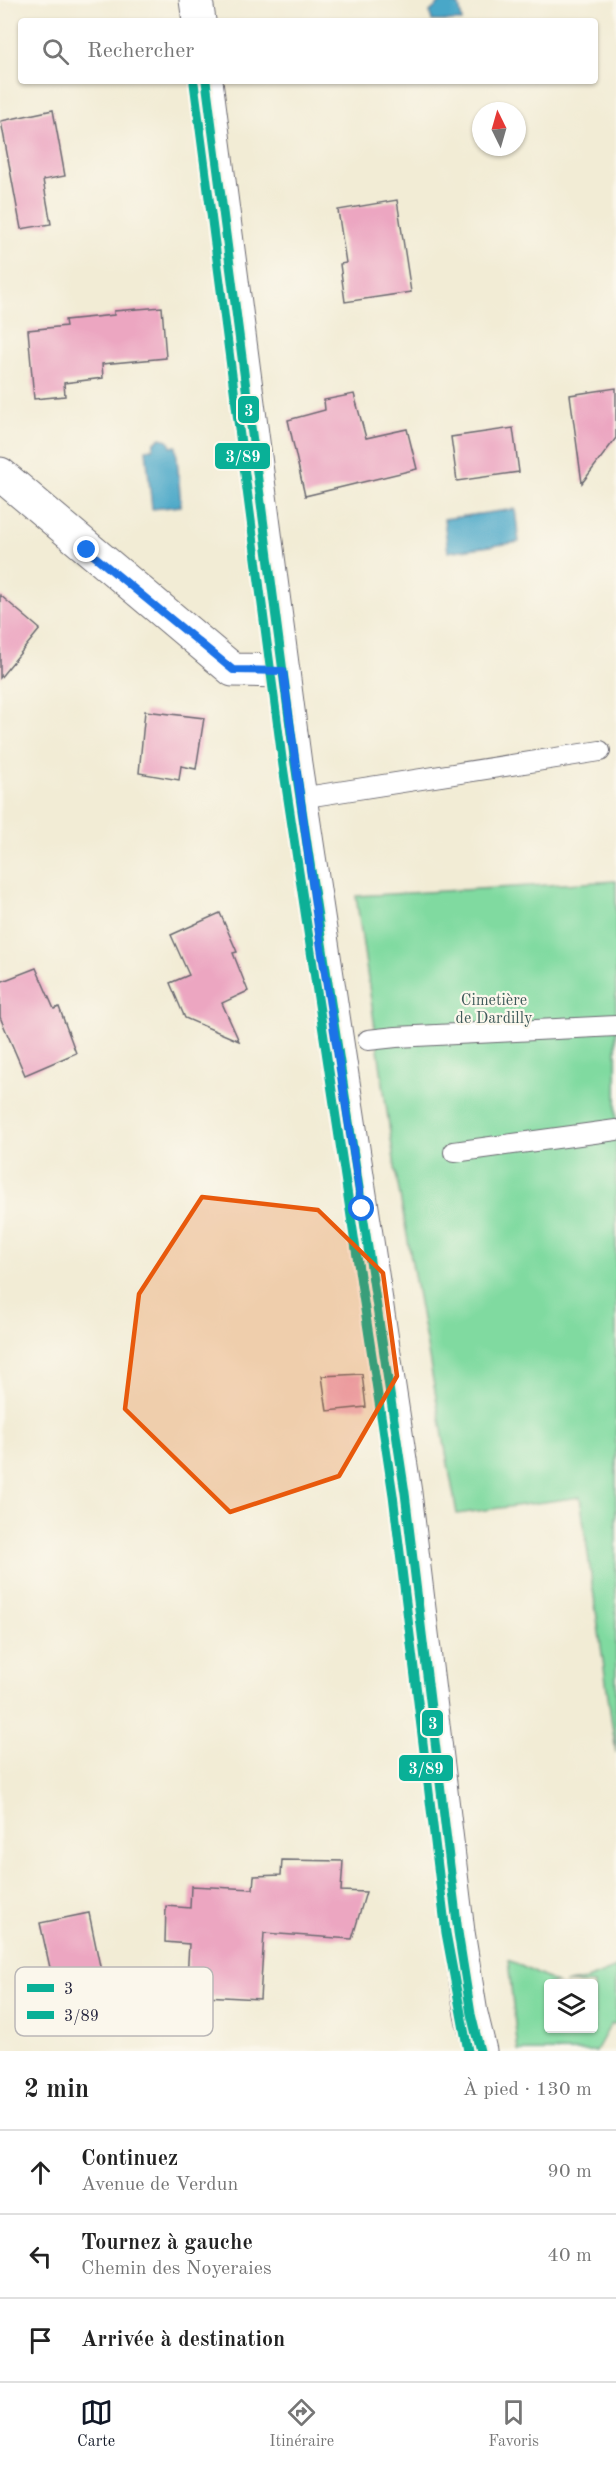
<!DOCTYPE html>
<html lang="fr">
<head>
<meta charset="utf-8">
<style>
	body { margin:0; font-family:"Old Standard TT",serif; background:#f2f2f2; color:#222 }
	.controls { position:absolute; right:18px; bottom:18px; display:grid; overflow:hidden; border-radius:6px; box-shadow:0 2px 4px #0004 }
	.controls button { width:54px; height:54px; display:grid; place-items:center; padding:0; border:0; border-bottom:2px solid #e0e0e0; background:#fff; color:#222; font:30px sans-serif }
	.compass { position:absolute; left:472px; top:102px; width:54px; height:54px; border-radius:50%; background:#fff; box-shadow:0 2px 4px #0004; rotate:355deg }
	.stop { position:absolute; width:18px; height:18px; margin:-14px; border:4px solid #1a73e8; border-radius:50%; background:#fff }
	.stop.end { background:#1a73e8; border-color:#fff; box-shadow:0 2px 6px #0008 }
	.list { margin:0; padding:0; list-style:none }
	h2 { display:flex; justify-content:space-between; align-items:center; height:78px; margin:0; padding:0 24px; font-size:26px }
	h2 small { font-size:20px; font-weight:400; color:#767676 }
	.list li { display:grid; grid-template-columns:39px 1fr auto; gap:18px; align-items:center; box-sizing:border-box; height:84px; padding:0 24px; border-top:2px solid #e0e0e0 }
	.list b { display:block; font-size:22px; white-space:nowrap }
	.list p { margin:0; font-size:20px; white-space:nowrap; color:#767676 }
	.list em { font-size:20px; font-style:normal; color:#767676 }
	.icon { flex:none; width:33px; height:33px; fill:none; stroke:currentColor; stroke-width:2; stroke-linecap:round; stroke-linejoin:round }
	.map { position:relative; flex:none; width:616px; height:2051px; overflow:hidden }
	.search { position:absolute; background:#fff; box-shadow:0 2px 4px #0004; left:18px; right:18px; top:18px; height:66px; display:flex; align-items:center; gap:15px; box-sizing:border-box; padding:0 21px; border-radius:6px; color:#767676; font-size:22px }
	.sheet { height:330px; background:#fff }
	nav { display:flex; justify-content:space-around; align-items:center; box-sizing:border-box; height:84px; border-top:2px solid #e0e0e0; background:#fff; font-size:16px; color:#767676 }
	nav a { display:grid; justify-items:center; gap:3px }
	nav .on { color:#111827 }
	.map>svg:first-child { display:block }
	.green { fill:#80daa0; stroke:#517e6e; stroke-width:1.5 }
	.water { fill:#49a7c8; stroke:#366482; stroke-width:1.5 }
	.building { fill:#eca6c1 }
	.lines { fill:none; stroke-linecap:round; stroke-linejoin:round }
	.service-casing { stroke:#6b6971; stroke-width:22 }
	.minor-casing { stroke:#6b6971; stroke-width:35 }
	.tertiary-casing { stroke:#6b6971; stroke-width:35 }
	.service { stroke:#fff; stroke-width:20 }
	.minor { stroke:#fff; stroke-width:33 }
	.tertiary { stroke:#fff; stroke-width:33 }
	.bus-1-casing { stroke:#fbf7ec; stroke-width:14 }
	.bus-2-casing { stroke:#fbf7ec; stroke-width:14 }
	.bus-1 { stroke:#09b097; stroke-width:9 }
	.bus-2 { stroke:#09b097; stroke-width:9 }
	.route { stroke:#1a73e8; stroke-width:8 }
	.marked { fill:#e8590c; fill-opacity:0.2; stroke:#e8590c; stroke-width:4.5; stroke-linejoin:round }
	.labels { text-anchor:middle; stroke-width:4.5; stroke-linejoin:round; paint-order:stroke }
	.park-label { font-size:16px; fill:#3e5959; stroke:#fbf7ec }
	.key { fill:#fbf7ec; stroke:#bab7b7; stroke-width:1.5 }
	.key-label { font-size:16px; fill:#22223b }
	.line-badge { stroke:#fbf7ec; stroke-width:2 }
	.badge-label { font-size:16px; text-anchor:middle; font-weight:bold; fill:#fff }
</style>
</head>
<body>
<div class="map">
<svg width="616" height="2051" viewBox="0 0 616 2051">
	<rect width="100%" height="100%" fill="#fbf7ec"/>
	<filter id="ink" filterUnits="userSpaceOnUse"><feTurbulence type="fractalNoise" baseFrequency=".0167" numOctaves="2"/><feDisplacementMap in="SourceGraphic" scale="12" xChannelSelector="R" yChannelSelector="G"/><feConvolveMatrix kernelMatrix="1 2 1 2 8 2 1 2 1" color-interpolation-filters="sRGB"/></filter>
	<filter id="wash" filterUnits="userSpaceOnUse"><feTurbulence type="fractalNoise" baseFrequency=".008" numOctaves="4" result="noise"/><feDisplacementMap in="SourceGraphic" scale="24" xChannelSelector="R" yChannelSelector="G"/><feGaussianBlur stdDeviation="1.35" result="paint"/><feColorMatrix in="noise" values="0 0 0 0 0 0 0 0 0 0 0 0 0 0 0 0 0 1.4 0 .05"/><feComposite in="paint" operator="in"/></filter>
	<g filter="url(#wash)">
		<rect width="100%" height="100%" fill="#f2ecd5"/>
		<!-- green -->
		<g class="green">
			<path d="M616,881V1753L580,1497L457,1514L396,1174L356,896Z"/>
			<path d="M508,1960L557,1983L548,1984V2028H594V1984L564,1983L584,1981L616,1968V2024H611L596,2051H518Z"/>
		</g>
		<!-- water -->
		<g class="water">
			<path d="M443,0L459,5L462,21H432L430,12Z"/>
			<path d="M161,438L168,440L171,447L176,446L181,506L152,509L146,450L153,448L154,442Z"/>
			<path d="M515,509L519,542L448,552L444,519Z"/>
		</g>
		<g id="blocks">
			<!-- building -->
			<g class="building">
				<path d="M53,110L65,176L43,180L51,224L21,229L1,121Z"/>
				<path d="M397,200L411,292L345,302L340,264L346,263L338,210Z"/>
				<path d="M162,307L166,358L102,364L103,378L64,383L65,396L34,399L28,330L66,326L65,320L114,315V311Z"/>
				<path d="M616,388V438L582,483L570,395Z"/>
				<path d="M354,394L366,438L407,429L417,469L305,496L288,420L325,410L324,400Z"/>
				<path d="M513,428L519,472L457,481L451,437Z"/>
				<path d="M0,595L40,629L0,678Z"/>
				<path d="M145,711L204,718L196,769L181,766L179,780L139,773Z"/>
				<path d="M220,913L237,952L233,953L248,991L222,1003L239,1041L185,1018L170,983L189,975L171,935Z"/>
				<path d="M36,968L54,1009L59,1007L76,1053L25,1075L0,1017V982Z"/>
				<path d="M362,1374L366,1407L327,1411L322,1376Z"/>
				<path d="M282,1860L343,1861L341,1891L366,1892L352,1939L264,1933L260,1999L186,1995L189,1944L165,1942L166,1906L190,1908L191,1886L253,1889L254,1876L281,1875Z"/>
				<path d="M89,1913L101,1971L53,1981L40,1923Z"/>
			</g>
		</g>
	</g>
	<g filter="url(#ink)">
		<use href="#blocks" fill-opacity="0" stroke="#6b6971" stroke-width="1.5"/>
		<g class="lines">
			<defs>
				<g id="service">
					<path d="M300,798L600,751"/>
					<path d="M368,1040L396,1037L616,1026"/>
					<path d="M454,1152L616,1130"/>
				</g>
				<path id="minor" d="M0,474L233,670L283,671"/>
				<g id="tertiary">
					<path d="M196,0L199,21"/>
					<path d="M206,81L295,764L405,1493L458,1932L471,2014L480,2051"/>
				</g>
			</defs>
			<!-- service casing -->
			<use href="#service" class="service-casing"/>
			<!-- minor casing -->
			<use href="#minor" class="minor-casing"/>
			<!-- tertiary casing -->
			<use href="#tertiary" class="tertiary-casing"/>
			<!-- service -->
			<use href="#service" class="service"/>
			<!-- minor -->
			<use href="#minor" class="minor"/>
			<!-- tertiary -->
			<use href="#tertiary" class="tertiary"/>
			<defs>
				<path id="bus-1" d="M206,81L295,764L405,1493L458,1932L471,2014L480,2051"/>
				<path id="bus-2" d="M194,83L283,766L393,1495L446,1933L468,2051"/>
			</defs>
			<!-- bus-1 casing -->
			<use href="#bus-1" class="bus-1-casing"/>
			<!-- bus-2 casing -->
			<use href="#bus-2" class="bus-2-casing"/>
			<!-- bus-1 -->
			<use href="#bus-1" class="bus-1"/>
			<!-- bus-2 -->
			<use href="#bus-2" class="bus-2"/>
		</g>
	</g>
	<g class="lines" filter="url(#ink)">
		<!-- route -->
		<path class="route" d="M87,550L233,670L283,671L321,948L362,1209"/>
	</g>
	<!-- marked area -->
	<path class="marked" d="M202,1197L318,1210L383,1273L397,1376L339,1476L230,1512L125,1409L139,1294Z"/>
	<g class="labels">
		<!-- park labels -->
		<g class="park-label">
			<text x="494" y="1005">Cimetière<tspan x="494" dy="18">de Dardilly</tspan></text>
		</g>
	</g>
	<!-- legend -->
	<rect x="15" y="1967" width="198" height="69" rx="9" class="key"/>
	<rect x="27" y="1984" width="27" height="8" fill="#09b097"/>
	<rect x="27" y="2011" width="27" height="8" fill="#09b097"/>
	<g class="key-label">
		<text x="64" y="1994">3</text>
		<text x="64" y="2021">3/89</text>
	</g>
	<g class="line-badge">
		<rect x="237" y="395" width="23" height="29" rx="6" fill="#09b097"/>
		<rect x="214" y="442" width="57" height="28" rx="6" fill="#09b097"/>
		<rect x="421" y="1709" width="23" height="28" rx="6" fill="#09b097"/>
		<rect x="398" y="1754" width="56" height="28" rx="6" fill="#09b097"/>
	</g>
	<g class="badge-label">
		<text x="249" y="416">3</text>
		<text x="243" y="462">3/89</text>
		<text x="433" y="1729">3</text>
		<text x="426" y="1774">3/89</text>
	</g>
</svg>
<div class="controls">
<button><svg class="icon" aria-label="layers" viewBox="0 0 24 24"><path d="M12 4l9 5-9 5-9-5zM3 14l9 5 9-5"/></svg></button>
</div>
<svg class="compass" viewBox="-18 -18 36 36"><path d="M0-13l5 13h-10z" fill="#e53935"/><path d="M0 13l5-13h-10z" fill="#767676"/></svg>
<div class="stop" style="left:362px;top:1209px"></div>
<div class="stop end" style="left:87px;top:550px"></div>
<div class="search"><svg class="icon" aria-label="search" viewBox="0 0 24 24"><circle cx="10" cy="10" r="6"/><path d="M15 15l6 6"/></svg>Rechercher</div>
</div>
<section class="sheet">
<h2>2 min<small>À pied · 130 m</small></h2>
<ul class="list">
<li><svg class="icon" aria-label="ahead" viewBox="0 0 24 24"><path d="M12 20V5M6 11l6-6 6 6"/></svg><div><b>Continuez</b><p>Avenue de Verdun</p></div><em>90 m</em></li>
<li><svg class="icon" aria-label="left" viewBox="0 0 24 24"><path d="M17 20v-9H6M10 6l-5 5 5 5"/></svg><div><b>Tournez à gauche</b><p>Chemin des Noyeraies</p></div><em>40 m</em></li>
<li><svg class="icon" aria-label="arrive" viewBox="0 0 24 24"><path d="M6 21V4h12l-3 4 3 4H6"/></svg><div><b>Arrivée à destination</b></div></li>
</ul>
</section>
<nav>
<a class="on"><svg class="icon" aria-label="map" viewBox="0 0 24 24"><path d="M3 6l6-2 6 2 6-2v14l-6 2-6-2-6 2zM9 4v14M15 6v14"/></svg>Carte</a>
<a><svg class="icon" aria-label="directions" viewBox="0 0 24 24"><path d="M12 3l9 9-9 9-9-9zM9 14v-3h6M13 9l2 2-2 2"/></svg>Itinéraire</a>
<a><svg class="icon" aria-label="saved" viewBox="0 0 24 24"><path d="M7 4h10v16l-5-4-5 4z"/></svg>Favoris</a>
</nav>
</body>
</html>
